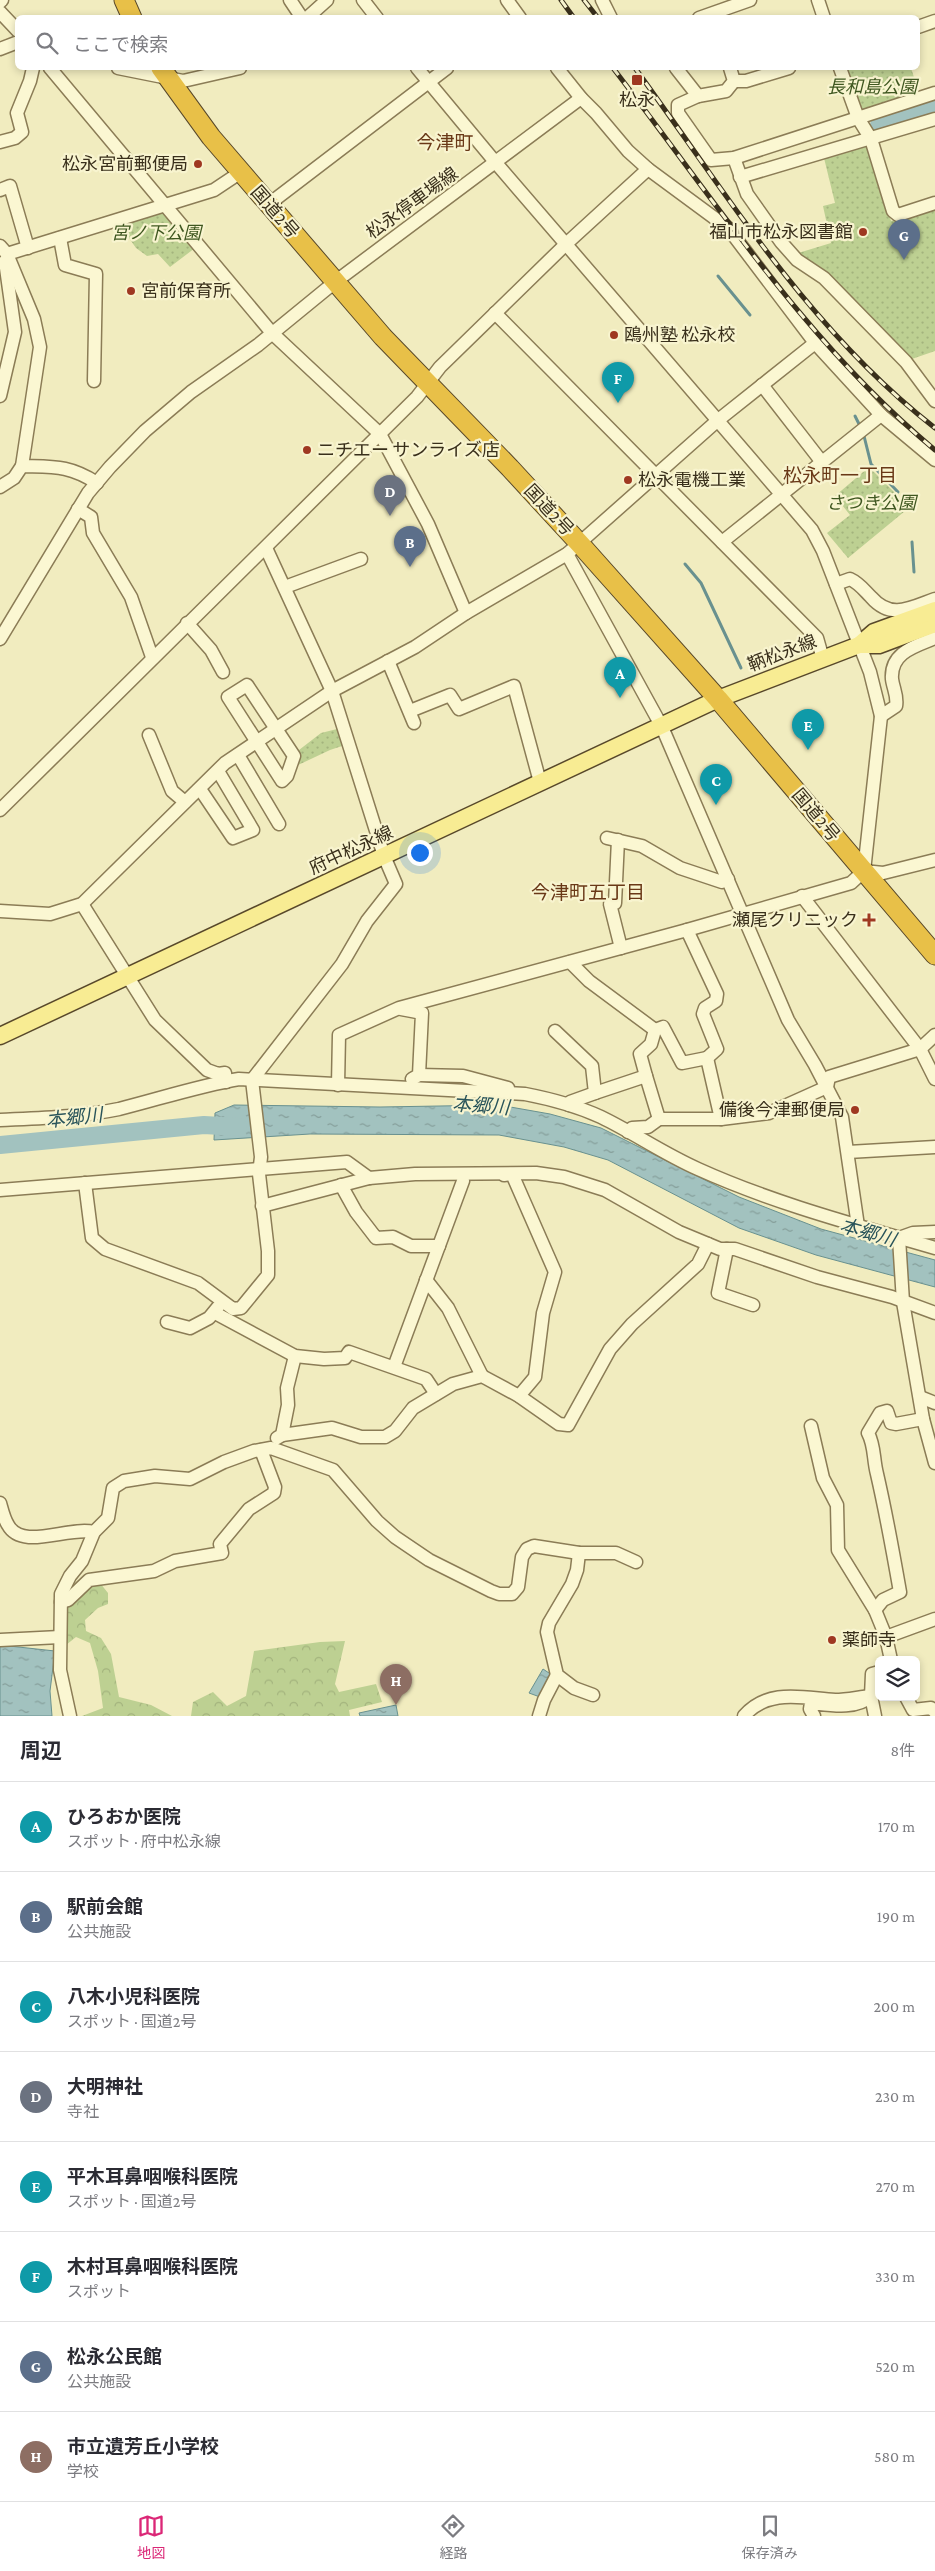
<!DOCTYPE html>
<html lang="ja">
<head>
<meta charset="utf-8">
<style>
	body { margin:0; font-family:"Crimson Pro","Noto Sans JP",serif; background:#f2f2f3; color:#2b2b33 }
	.controls { position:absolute; right:15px; bottom:15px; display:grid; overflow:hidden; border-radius:8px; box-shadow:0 2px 8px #0003 }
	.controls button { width:45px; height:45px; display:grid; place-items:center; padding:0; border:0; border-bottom:1px solid #e1e1e2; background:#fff; color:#2b2b33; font:25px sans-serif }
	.you { position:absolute; left:419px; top:852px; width:18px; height:18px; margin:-12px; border:4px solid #fff; border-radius:50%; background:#1a73e8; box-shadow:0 0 0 8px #1a73e833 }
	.badge { display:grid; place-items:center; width:32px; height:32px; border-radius:50%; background:#db2777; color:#fff; font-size:16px; font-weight:700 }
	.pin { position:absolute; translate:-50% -41px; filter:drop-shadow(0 1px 2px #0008) }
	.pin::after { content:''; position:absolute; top:26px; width:18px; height:15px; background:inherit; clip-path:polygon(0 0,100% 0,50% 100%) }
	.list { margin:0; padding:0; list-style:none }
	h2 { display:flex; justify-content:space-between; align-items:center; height:65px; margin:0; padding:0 20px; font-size:21px }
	h2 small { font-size:16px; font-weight:400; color:#7c7c81 }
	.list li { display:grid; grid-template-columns:32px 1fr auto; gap:15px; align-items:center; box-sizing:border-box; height:90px; padding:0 20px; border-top:1px solid #e1e1e2 }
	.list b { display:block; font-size:19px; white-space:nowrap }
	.list p { margin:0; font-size:16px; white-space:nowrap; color:#7c7c81 }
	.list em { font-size:16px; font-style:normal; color:#7c7c81 }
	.icon { flex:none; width:28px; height:28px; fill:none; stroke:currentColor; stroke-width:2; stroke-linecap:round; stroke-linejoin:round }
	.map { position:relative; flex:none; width:935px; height:1716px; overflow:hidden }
	.search { position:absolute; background:#fff; box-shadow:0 2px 8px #0003; left:15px; right:15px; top:15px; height:55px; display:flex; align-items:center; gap:12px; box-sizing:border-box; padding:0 18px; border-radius:8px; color:#7c7c81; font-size:19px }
	.sheet { height:785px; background:#fff }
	nav { display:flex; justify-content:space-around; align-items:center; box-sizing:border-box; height:70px; border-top:1px solid #e1e1e2; background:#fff; font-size:14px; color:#7c7c81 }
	nav a { display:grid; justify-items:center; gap:2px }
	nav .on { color:#db2777 }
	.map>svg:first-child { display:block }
	.forest { fill:url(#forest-crowns) }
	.park { fill:url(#park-dots) }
	.water { fill:url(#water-ripples); stroke:#69918f }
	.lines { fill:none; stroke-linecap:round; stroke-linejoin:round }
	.stream { stroke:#69918f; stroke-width:3 }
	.river { stroke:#a2c2bf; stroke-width:18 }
	.minor-casing { stroke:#8b7c56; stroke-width:15 }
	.major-casing { stroke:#58482a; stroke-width:19 }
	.highway-casing { stroke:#58482a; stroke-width:21 }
	.minor { stroke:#fbf7d2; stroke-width:12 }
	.major { stroke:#f8ec93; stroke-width:16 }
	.highway { stroke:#e8c048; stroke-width:19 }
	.rail-casing { stroke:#392f1b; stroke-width:5 }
	.rail { stroke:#f8f4cf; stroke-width:3; stroke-dasharray:9; stroke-linecap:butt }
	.poi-dot { fill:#9f3821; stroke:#f8f4cf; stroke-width:2 }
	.labels { text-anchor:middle; stroke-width:4.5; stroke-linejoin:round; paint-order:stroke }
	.park-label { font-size:18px; font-style:italic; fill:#3f5720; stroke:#f8f4cf }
	.poi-label { font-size:18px; fill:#392f1b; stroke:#f8f4cf; text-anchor:start }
	.street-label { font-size:18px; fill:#392f1b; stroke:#f8f4cf }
	.neighbourhood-label { font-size:19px; fill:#693817; stroke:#f8f4cf }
	.water-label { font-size:19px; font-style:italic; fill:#29545a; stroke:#f8f4cf }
</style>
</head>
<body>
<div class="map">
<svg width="935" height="1716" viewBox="0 0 935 1716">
	<defs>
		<pattern id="forest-crowns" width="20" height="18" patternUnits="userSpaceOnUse" patternTransform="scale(1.25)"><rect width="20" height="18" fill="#bdd092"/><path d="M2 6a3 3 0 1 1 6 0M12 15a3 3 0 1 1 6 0" fill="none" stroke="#a3b37d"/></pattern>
		<pattern id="park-dots" width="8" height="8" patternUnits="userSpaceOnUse" patternTransform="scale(1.25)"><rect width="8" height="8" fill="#bdd092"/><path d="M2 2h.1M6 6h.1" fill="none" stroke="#a3b37d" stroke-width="1.8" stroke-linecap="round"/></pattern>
		<pattern id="water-ripples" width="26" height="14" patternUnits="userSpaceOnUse" patternTransform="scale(1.25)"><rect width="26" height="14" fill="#a2c2bf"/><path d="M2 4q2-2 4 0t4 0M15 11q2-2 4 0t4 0" fill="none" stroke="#859e9a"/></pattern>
	</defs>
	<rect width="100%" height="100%" fill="#f1ecbf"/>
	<!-- forest -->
	<g class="forest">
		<path d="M100,1583L108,1593V1604L98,1608L85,1620L86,1631L101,1638L111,1654L119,1697L151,1705L172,1716H82L103,1708L98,1671L90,1643L76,1637L61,1649L63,1613L89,1586Z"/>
		<path d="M345,1641L335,1684L339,1692L376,1684L382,1702L349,1710L350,1716H191L193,1702L213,1692L227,1706L246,1696L254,1651L320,1642Z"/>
	</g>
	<!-- park -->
	<g class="park">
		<path d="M843,68H911L919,93L859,113Z"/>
		<path d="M868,146L891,221L935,208V351L909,360L795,254L831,243L823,206L835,203L824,158Z"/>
		<path d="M162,210L195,248L170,267L158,254L147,256L136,248L120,225Z"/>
		<path d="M869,467L898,496L895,499L905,511L848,558L827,533L850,515L835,496Z"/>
		<path d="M341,728L345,745L330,750L296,766L299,750L321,733Z"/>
	</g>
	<!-- water -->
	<g class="water">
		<path d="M234,1105L380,1107L499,1105L550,1114L601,1128L739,1197L821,1229L935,1260V1287L816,1255L739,1228L608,1160L564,1147L499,1135L310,1134L214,1140L215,1113Z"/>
		<path d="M0,1645L55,1651L50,1691L52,1716H0Z"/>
		<path d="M543,1669L552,1675L540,1697L529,1693Z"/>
		<path d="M396,1705L398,1716H360L359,1713Z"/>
	</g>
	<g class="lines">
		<!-- stream -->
		<g class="stream">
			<path d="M718,276L750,315"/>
			<path d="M855,416L860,426"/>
			<path d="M864,436L871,464L898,492"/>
			<path d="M912,542L914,572"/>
			<path d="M685,564L701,583L741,668"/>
		</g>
		<!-- river -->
		<g class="river">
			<path d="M879,125L935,107"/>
			<path d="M0,1145L204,1125L238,1127"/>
		</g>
		<defs>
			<g id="minor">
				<path d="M290,0L302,18"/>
				<path d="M363,0L377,18"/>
				<path d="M507,0L520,18"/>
				<path d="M602,0L611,18"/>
				<path d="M818,0L824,18"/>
				<path d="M0,2L2,0"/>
				<path d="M0,12L18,31"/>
				<path d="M307,18L327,0"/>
				<path d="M699,18L750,0"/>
				<path d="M918,27L935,21"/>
				<path d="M0,49L18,42"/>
				<path d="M50,68L272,333L380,434L428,524L466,613"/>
				<path d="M118,68L183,81L240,68"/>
				<path d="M417,68L496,163L812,530L823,551L870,672L881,716L864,871L851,883L687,930"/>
				<path d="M676,68L698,96L726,91L734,81L730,68"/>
				<path d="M840,68L858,118L871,139L893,211L898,215L935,203"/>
				<path d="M734,81H746L789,68"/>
				<path d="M698,96L678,105V113L711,160L734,158L935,93"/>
				<path d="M0,142L15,138L22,132L17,113L30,81L33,68"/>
				<path d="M734,158L747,194L781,242L797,260L824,278L906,362L935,401"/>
				<path d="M740,177L935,119"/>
				<path d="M0,190L10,186L28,248"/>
				<path d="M269,204L447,68"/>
				<path d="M60,238L65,265L96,274L94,381"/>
				<path d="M0,246L7,254L34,319L40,347L22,466"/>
				<path d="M7,254L214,190L241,172"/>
				<path d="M495,313L817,638L823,659"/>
				<path d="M815,343L881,415L935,460"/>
				<path d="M762,385L821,461"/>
				<path d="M0,396L15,332L5,261"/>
				<path d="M0,487L14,478L22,466C54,467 69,465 97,483"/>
				<path d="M78,509L91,517L93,533L131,597L152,657"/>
				<path d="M722,542L881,415"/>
				<path d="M567,554L662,727L788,1020L815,1065L842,1117L858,1226"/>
				<path d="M836,584L850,579C859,583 864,590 871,597C891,620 910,608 935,599"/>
				<path d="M285,587L361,559"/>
				<path d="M187,623L211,650L223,672"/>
				<path d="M0,639L88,493L110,467L145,431L191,392L258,345L335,282L581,98"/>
				<path d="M388,661L414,723"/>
				<path d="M247,685L294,756L287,776L282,781L228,697Z"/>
				<path d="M410,711L450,695L459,709L514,686L540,782"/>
				<path d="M881,716L896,706C898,696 893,688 892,679C890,652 916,646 935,638"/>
				<path d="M149,735L172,791L185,802"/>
				<path d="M238,755L279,824"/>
				<path d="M198,790L202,792L233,838L253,830L218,771"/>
				<path d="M0,810L417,397L440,367L566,244L648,169"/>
				<path d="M607,838L642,846L680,868L722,882L728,879"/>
				<path d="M618,840L615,903L610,904L621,948"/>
				<path d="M864,871L883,873L935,860"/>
				<path d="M802,896L920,1049L935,1079"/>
				<path d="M82,904L155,1020L207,1070L218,1074L225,1073L226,1082"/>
				<path d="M0,911L50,914L82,904L225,763L332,691L415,647L466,613L567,554L717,421L815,343L728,228L648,169L628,151L596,113L581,98L557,68"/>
				<path d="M570,962L589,981L655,1030"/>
				<path d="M401,1009L422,1013L419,1075L412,1079"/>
				<path d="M555,1031L592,1066L595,1093L570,1102L569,1105"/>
				<path d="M419,1075L463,1076L508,1088"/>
				<path d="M646,1076L640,1054L651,1044L655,1030L663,1027L682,1063L707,1058L721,1119"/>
				<path d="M338,1085L339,1035L399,1008L687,930L717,994L716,1001L705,1008L703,1014L717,1049L707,1058"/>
				<path d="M595,1093L646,1076L659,1119"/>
				<path d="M0,1120C40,1118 80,1117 119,1109C159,1099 198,1086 239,1079L525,1094C551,1099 577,1106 601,1117C634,1133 664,1154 698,1169C773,1203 856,1225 935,1248"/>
				<path d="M628,1132L632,1128L648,1127L659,1119H721L769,1113L827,1087L829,1077L920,1049L935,1035"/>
				<path d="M848,1152L935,1147"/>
				<path d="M504,1175L512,1174L555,1272L543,1313L535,1377L519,1396"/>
				<path d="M85,1183L92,1238L105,1249L198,1283L233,1309L241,1308L268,1275V1251L259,1174L261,1157L252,1080L342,964L367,921L396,884L384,856L332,691L266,548"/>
				<path d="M341,1185L356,1212L376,1238L393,1237L411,1246H439"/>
				<path d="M0,1190L347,1162L369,1178"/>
				<path d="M262,1206L369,1178L415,1174L536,1173L564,1177L605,1190L679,1232L720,1249H735L817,1277L892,1297L935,1313"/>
				<path d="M935,1232L913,1233L899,1238L903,1302L923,1419L935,1463"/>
				<path d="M727,1249L718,1293L753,1305"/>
				<path d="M426,1280L448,1308L482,1376"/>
				<path d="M215,1313L295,1356L324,1359L345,1358L349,1352L426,1379L436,1394"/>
				<path d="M167,1322L190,1328L209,1318L218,1307"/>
				<path d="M394,1367L463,1181"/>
				<path d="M920,1397L935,1403"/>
				<path d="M811,1426L823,1478L837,1505L838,1550L875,1610L886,1637L891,1660"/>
				<path d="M282,1435L332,1428L361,1437H385L395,1431L413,1408L453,1384L482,1376L519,1396L559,1424L568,1425L610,1349L632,1324L698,1264L708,1244"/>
				<path d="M277,1438L282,1435L288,1405L287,1388L295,1356"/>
				<path d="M0,1503C2,1510 4,1519 8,1525C22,1551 68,1526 94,1532"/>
				<path d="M579,1553L577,1570L572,1584L549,1623L547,1632L557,1675L574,1688L593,1695"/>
				<path d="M61,1602L68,1600L89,1580L154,1571L175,1561L222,1553L220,1544L249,1509L274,1493L275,1487L261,1450"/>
				<path d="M875,1610L883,1600L900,1592C893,1552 886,1513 877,1474C873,1459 875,1446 868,1433L880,1413L887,1411L891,1423L896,1424L923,1419"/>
				<path d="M886,1637L935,1619"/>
				<path d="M0,1640L60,1637"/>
				<path d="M906,1697L913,1710L931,1708L935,1712"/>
				<path d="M70,1716L60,1670L61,1594L70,1576L82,1561L94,1532L108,1518L113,1488L124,1481L155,1476L190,1479L224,1462L254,1451L271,1448L333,1470L377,1521L395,1537L429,1560L491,1591L499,1594H512L518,1587L522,1557L527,1549L534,1546L579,1553H616L636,1562"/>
				<path d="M539,1716L544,1700L557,1675"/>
				<path d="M744,1716C768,1688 803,1698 835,1700C847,1700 859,1697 871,1696C856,1710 830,1705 811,1703L810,1709L814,1716"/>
				<path d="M875,1716L871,1696L872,1674L879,1672"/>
			</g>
			<g id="major">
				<path d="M859,645H879L935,624"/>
				<path d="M0,1036L718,699L859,645L874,632L935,610"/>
			</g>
			<g id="highway">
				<path d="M124,0L132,18"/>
				<path d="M161,68L211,137L383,337L510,468L580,544L718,699L935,955"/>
			</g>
		</defs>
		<!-- minor casing -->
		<use href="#minor" class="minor-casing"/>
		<!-- major casing -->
		<use href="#major" class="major-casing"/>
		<!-- highway casing -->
		<use href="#highway" class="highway-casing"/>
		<!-- minor -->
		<use href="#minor" class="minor"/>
		<!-- major -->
		<use href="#major" class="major"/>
		<!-- highway -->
		<use href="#highway" class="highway"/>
		<defs>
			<g id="rail">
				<path d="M561,0L574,18"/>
				<path d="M584,0L598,18"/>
				<path d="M613,68C714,199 806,343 935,450"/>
				<path d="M635,68C726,193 810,331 935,428"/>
			</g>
		</defs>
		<!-- rail casing -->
		<use href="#rail" class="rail-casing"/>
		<!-- rail -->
		<use href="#rail" class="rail"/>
	</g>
	<!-- markers -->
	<g class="poi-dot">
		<rect x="631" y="74" width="12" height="12" rx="2.5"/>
		<circle cx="198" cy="164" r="5"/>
		<circle cx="863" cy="232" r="5"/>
		<circle cx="131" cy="291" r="5"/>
		<circle cx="614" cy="335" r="5"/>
		<circle cx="307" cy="450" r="5"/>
		<circle cx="628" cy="480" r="5"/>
		<path d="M866.5 912.5h5v5h5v5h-5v5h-5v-5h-5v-5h5z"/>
		<circle cx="855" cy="1110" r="5"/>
		<circle cx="832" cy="1640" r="5"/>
	</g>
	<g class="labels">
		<!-- park labels -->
		<g class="park-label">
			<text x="872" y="93">長和島公園</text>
			<text x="156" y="239">宮ノ下公園</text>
			<text x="871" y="509">さつき公園</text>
		</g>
		<!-- poi labels -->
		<g class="poi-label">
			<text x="637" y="106" text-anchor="middle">松永</text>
			<text x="188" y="170" text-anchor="end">松永宮前郵便局</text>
			<text x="853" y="238" text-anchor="end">福山市松永図書館</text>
			<text x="141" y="297">宮前保育所</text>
			<text x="624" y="341">鴎州塾 松永校</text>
			<text x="317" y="456">ニチエー サンライズ店</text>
			<text x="638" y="486">松永電機工業</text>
			<text x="858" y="926" text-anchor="end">瀬尾クリニック</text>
			<text x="845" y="1116" text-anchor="end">備後今津郵便局</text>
			<text x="842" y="1646">薬師寺</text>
		</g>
		<!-- street labels -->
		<g class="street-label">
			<text transform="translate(412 203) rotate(-36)" y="6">松永停車場線</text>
			<text transform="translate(275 212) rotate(49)" y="6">国道2号</text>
			<text transform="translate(549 510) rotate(47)" y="6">国道2号</text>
			<text transform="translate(782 653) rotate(-21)" y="6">鞆松永線</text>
			<text transform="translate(816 815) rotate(50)" y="6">国道2号</text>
			<text transform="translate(351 850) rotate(-25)" y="6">府中松永線</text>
		</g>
		<!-- neighbourhood labels -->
		<g class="neighbourhood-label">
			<text x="445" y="149">今津町</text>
			<text x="840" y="482">松永町一丁目</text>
			<text x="588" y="899">今津町五丁目</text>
		</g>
		<!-- water labels -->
		<g class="water-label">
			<text transform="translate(481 1105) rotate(4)" y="7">本郷川</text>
			<text transform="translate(74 1117) rotate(-6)" y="7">本郷川</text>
			<text transform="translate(868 1232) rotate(16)" y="7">本郷川</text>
		</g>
	</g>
</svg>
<div class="controls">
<button><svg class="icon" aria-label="layers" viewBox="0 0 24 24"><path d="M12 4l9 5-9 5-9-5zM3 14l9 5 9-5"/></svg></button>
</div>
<div class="you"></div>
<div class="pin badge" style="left:620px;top:698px;background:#0f9aa8">A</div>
<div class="pin badge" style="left:410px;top:567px;background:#5c6f8a">B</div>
<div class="pin badge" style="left:716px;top:805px;background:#0f9aa8">C</div>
<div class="pin badge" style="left:390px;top:516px;background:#6b7280">D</div>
<div class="pin badge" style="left:808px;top:750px;background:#0f9aa8">E</div>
<div class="pin badge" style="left:618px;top:403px;background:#0f9aa8">F</div>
<div class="pin badge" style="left:904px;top:260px;background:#5c6f8a">G</div>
<div class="pin badge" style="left:396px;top:1705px;background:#8d6e63">H</div>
<div class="search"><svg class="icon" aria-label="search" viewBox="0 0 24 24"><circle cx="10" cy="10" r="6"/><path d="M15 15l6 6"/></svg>ここで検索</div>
</div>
<section class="sheet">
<h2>周辺<small>8件</small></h2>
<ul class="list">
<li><span class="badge" style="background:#0f9aa8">A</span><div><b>ひろおか医院</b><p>スポット · 府中松永線</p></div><em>170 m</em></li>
<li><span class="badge" style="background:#5c6f8a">B</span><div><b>駅前会館</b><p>公共施設</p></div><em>190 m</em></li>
<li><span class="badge" style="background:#0f9aa8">C</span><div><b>八木小児科医院</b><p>スポット · 国道2号</p></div><em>200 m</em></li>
<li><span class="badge" style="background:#6b7280">D</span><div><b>大明神社</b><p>寺社</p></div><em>230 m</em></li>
<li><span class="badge" style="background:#0f9aa8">E</span><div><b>平木耳鼻咽喉科医院</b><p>スポット · 国道2号</p></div><em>270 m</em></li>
<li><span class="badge" style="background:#0f9aa8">F</span><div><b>木村耳鼻咽喉科医院</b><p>スポット</p></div><em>330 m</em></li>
<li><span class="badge" style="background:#5c6f8a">G</span><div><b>松永公民館</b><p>公共施設</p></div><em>520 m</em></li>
<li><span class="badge" style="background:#8d6e63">H</span><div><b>市立遺芳丘小学校</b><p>学校</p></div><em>580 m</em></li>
</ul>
</section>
<nav>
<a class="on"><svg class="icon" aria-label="map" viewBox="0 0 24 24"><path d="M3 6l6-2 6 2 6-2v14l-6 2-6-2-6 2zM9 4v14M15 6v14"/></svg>地図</a>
<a><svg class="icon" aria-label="directions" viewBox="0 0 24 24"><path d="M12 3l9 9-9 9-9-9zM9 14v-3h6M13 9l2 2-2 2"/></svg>経路</a>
<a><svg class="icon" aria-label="saved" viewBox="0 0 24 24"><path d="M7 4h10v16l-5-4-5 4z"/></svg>保存済み</a>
</nav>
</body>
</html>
